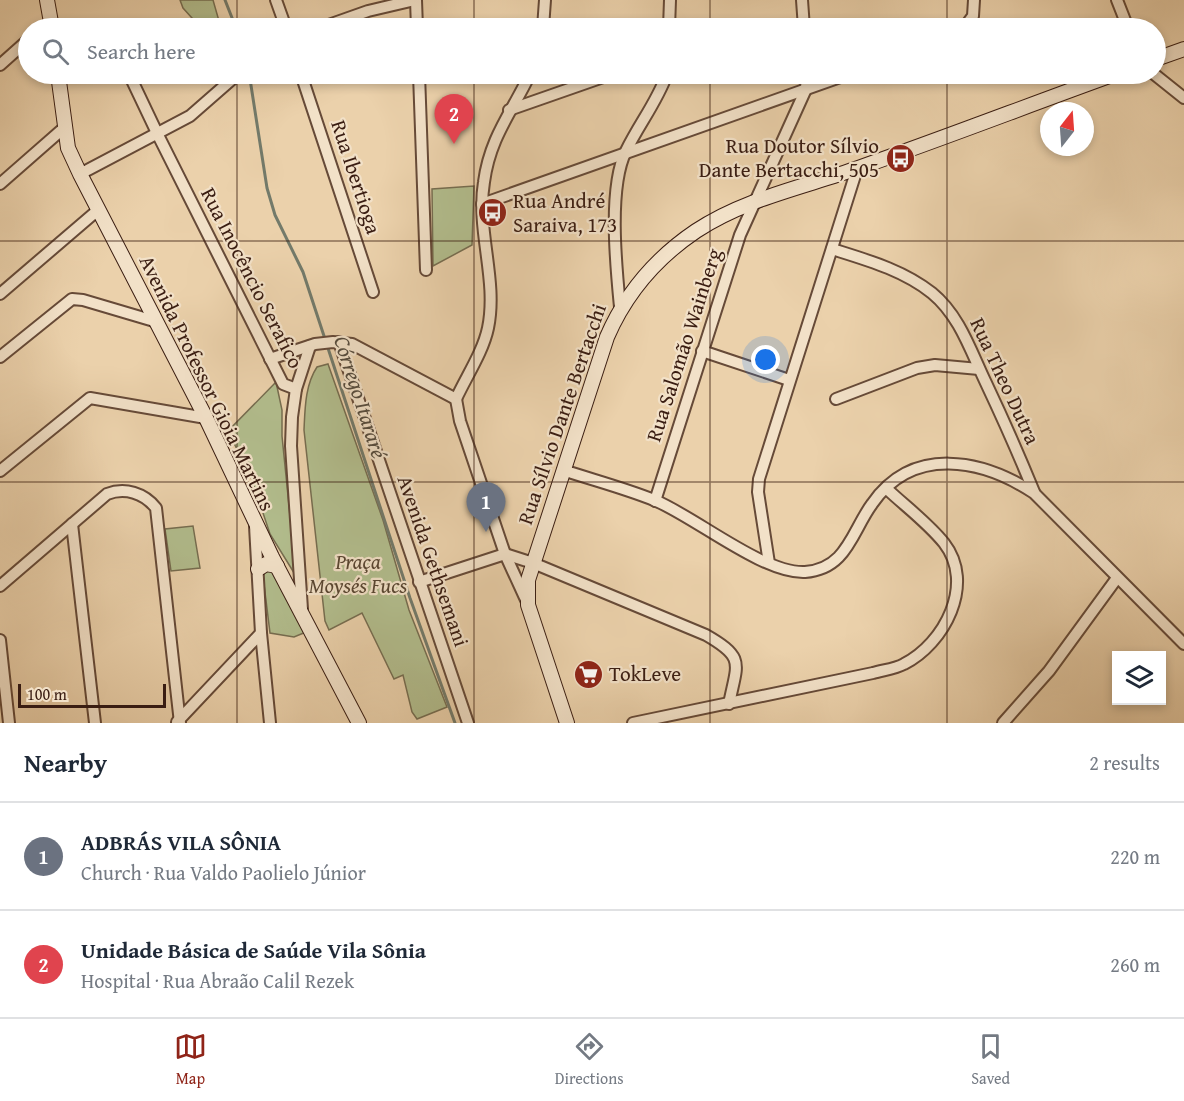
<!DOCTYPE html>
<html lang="en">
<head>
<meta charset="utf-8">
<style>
	body { margin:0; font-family:"Gentium Book Plus",serif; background:#f6f6f7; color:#1f2937 }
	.controls { position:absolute; right:18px; bottom:18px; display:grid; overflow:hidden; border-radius:0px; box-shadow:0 3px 9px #0003 }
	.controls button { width:54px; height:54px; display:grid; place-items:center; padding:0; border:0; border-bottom:2px solid #e0e1e3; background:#fff; color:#1f2937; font:30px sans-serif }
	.compass { position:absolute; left:1040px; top:102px; width:54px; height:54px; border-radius:50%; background:#fff; box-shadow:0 3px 9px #0003; rotate:17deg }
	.scale { position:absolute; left:18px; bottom:15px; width:148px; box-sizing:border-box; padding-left:6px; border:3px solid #3a1d12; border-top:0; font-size:16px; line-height:21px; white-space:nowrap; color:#3a1d12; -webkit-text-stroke:4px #f2e1c8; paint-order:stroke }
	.you { position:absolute; left:766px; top:360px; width:21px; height:21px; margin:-15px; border:4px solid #fff; border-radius:50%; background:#1a73e8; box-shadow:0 0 0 9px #1a73e833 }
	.badge { display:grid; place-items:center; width:39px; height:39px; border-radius:50%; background:#8f2418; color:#fff; font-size:20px; font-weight:700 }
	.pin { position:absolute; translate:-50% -50px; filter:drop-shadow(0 2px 3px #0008) }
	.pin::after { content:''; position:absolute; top:32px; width:21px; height:18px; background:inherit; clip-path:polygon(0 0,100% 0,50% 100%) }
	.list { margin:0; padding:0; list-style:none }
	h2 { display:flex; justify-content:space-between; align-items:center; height:78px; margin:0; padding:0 24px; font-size:26px }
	h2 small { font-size:20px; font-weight:400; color:#747a83 }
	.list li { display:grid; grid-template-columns:39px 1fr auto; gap:18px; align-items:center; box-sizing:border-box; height:108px; padding:0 24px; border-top:2px solid #e0e1e3 }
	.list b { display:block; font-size:22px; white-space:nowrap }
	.list p { margin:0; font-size:20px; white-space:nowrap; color:#747a83 }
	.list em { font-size:20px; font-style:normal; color:#747a83 }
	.icon { flex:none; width:33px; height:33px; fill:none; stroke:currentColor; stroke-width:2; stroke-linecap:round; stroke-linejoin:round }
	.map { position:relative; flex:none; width:1184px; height:723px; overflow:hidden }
	.search { position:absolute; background:#fff; box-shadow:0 3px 9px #0003; left:18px; right:18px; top:18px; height:66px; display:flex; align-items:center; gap:15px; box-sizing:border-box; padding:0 21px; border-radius:33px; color:#747a83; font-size:22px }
	.sheet { height:294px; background:#fff }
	nav { display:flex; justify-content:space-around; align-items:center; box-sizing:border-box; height:84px; border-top:2px solid #e0e1e3; background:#fff; font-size:16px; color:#747a83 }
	nav a { display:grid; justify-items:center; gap:3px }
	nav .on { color:#8f2418 }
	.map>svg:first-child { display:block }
	.green { fill:#b2bd8d; stroke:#766d50; stroke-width:1.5 }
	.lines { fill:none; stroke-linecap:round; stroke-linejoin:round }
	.stream { stroke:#737a6a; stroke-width:3 }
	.street-casing { stroke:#664a38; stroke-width:14 }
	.secondary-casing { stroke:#3a1d12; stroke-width:16 }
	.street { stroke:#f2e1c8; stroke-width:10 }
	.secondary { stroke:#f2e1c8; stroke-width:14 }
	.grid { fill:none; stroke:#3a1d12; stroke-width:1.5; stroke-opacity:0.55 }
	.labels { text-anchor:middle; stroke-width:4.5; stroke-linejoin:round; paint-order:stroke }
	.poi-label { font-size:21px; fill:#3a1d12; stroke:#f2e1c8; text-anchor:start }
	.street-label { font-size:21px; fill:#3a1d12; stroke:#f2e1c8 }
	.park-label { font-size:21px; font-style:italic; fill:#584531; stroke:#f2e1c8 }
	.water-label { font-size:22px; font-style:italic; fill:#564c3e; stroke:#f2e1c8 }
</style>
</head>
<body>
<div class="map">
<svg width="1184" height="723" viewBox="0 0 1184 723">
	<rect width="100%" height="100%" fill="#ebd1ab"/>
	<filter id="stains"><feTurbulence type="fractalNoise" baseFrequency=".00333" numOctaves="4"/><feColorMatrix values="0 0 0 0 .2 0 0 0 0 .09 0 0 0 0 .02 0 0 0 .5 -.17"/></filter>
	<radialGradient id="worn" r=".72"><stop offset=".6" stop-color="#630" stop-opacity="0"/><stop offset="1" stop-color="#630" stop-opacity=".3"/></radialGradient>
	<!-- green -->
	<g class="green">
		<path d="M180,0H213L221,28H201L183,8Z"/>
		<path d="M474,186L472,245L433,266L432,189Z"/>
		<path d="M328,364L383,520L409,610L447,707L417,719L412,712L403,675L394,679L362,613L329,630L325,621L304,430C305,409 305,385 317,367Z"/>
		<path d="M276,382L282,410V436L296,576L270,534L252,480L228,431Z"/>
		<path d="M193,526L200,568L171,571L165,529Z"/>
		<path d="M267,569L276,571L306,632L294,637L270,633L263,576Z"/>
	</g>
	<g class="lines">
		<!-- stream -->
		<g class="stream">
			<path d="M225,0L236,28"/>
			<path d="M250,79L267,188L275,215L303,272L410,598L455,723"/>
		</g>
		<defs>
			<g id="street">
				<path d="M276,0L286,28"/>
				<path d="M416,0L417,28"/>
				<path d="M802,0L804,28"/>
				<path d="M1117,0L1128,28"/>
				<path d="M320,28L368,11L415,0"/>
				<path d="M543,28L545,0"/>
				<path d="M669,28L670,0"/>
				<path d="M964,28L973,16L974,0"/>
				<path d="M0,65L28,40"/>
				<path d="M129,74L158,135L283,384L296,389"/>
				<path d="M301,74L373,292"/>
				<path d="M419,74L426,270"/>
				<path d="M1154,74L1184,98"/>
				<path d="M509,110L612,74"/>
				<path d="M80,174L190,116L238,74"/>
				<path d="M0,184L65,127"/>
				<path d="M482,204L849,74"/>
				<path d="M832,249C867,260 903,270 932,293C960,316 971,352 986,383C1003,419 1019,455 1034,492"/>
				<path d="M0,294L98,210"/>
				<path d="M620,307C616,266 608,187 626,151C639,124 657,102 667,74"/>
				<path d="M339,342L468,723"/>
				<path d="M702,351L789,380"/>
				<path d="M0,357L72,299L83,300L154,321"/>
				<path d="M270,359L315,344L333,342L352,344L456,399"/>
				<path d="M456,399C466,377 483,352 488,328C498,280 476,230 484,182C490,137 512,112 530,74"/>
				<path d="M456,399L460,421L505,554L527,602"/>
				<path d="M836,399L917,368L935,365L979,369"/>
				<path d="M563,470C593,480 624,488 654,500C694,516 763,574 805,572C847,569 852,531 872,504C913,445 982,459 1034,493L1184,644"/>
				<path d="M0,471L90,398L206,418"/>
				<path d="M655,501L740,235L806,89L807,74"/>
				<path d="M72,524L95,723"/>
				<path d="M255,526L261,633L270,723"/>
				<path d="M505,554L533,563L706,635C746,658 737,663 729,704"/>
				<path d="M769,563L758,492L759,479L857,169"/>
				<path d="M419,582L505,554"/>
				<path d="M0,586L107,494C125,487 144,493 156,508L180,723"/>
				<path d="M302,609L291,446L292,417L296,389L310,346"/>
				<path d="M0,640L9,723"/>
				<path d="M177,722L261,633"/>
				<path d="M633,723L873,673C883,670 895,669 904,664C944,644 976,584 944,543C928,523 905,506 887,489"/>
				<path d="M1003,723L1049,671L1117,578"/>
			</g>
			<g id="secondary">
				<path d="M47,0L52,28"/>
				<path d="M1156,59L1184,49"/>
				<path d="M58,74L68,148L80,174L206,418L272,557L359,723"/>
				<path d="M258,569L266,564L277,566"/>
				<path d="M567,723L528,605V580L607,337C626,293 656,258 696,231C744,199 804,187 858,168C944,138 1029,105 1115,74"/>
			</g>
		</defs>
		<!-- street casing -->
		<use href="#street" class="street-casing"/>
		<!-- secondary casing -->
		<use href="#secondary" class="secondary-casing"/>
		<!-- street -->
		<use href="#street" class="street"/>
		<!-- secondary -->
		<use href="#secondary" class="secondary"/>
	</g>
	<!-- grid -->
	<path class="grid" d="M237,0V28M474,0V28M710,0V28M947,0V28M237,74V723M474,74V723M710,74V723M947,74V723M0,241H1184M0,482H1184"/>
	<!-- icons -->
	<defs>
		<symbol id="bus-disc" viewBox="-11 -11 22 22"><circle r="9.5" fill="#8f2418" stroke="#f2e1c8"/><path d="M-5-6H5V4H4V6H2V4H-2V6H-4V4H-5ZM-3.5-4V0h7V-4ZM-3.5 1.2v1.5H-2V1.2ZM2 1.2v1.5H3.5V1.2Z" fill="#fff"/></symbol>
		<symbol id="supermarket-disc" viewBox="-11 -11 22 22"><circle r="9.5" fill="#8f2418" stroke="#f2e1c8"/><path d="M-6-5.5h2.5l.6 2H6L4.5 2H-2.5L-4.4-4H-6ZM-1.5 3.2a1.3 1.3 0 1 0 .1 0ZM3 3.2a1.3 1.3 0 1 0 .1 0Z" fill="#fff"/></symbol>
	</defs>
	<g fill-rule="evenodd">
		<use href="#bus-disc" x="884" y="142" width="33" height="33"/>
		<use href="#bus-disc" x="476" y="196" width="33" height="33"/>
		<use href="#supermarket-disc" x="572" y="658" width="33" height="33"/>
	</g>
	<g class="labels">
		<!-- poi labels -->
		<g class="poi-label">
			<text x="879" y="153" text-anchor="end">Rua Doutor Sílvio<tspan x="879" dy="24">Dante Bertacchi, 505</tspan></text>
			<text x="513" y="208">Rua André<tspan x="513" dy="24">Saraiva, 173</tspan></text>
			<text x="609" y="681">TokLeve</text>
		</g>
		<!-- street labels -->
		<g class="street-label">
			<text transform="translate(356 177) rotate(72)" y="7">Rua Ibertioga</text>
			<text transform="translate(252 278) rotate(63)" y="7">Rua Inocêncio Serafico</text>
			<text transform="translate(684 345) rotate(-72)" y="7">Rua Salomão Wainberg</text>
			<text transform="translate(1005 381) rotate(65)" y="7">Rua Theo Dutra</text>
			<text transform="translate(207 383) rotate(64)" y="7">Avenida Professor Gioia Martins</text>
			<text transform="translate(562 414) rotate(-71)" y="7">Rua Sílvio Dante Bertacchi</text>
			<text transform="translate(433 561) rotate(71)" y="7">Avenida Gethsemani</text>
		</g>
		<!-- park labels -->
		<g class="park-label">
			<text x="358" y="569">Praça<tspan x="358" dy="24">Moysés Fucs</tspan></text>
		</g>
		<!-- water labels -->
		<g class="water-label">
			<text transform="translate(361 397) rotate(72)" y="8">Córrego Itararé</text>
		</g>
	</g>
	<rect width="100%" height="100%" filter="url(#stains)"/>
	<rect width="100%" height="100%" fill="url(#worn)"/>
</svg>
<div class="controls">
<button><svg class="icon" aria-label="layers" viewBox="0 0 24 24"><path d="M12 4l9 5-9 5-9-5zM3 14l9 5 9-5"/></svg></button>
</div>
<svg class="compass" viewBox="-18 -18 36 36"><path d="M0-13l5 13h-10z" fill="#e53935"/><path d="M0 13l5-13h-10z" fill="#747a83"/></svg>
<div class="scale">100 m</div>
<div class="you"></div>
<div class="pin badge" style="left:486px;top:532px;background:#6b7280">1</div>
<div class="pin badge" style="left:454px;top:144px;background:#e0444e">2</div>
<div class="search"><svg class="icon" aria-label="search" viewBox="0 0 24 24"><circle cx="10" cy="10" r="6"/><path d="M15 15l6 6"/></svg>Search here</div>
</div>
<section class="sheet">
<h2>Nearby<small>2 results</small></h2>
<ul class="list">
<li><span class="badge" style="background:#6b7280">1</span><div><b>ADBRÁS VILA SÔNIA</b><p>Church · Rua Valdo Paolielo Júnior</p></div><em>220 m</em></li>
<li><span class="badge" style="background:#e0444e">2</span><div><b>Unidade Básica de Saúde Vila Sônia</b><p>Hospital · Rua Abraão Calil Rezek</p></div><em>260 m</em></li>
</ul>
</section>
<nav>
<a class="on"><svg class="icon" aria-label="map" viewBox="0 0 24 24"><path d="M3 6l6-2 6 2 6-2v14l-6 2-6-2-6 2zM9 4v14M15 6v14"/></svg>Map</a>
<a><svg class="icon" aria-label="directions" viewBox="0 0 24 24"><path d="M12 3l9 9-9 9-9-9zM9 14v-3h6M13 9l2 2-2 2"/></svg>Directions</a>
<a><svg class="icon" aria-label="saved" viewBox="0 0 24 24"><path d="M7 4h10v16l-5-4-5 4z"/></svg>Saved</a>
</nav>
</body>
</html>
